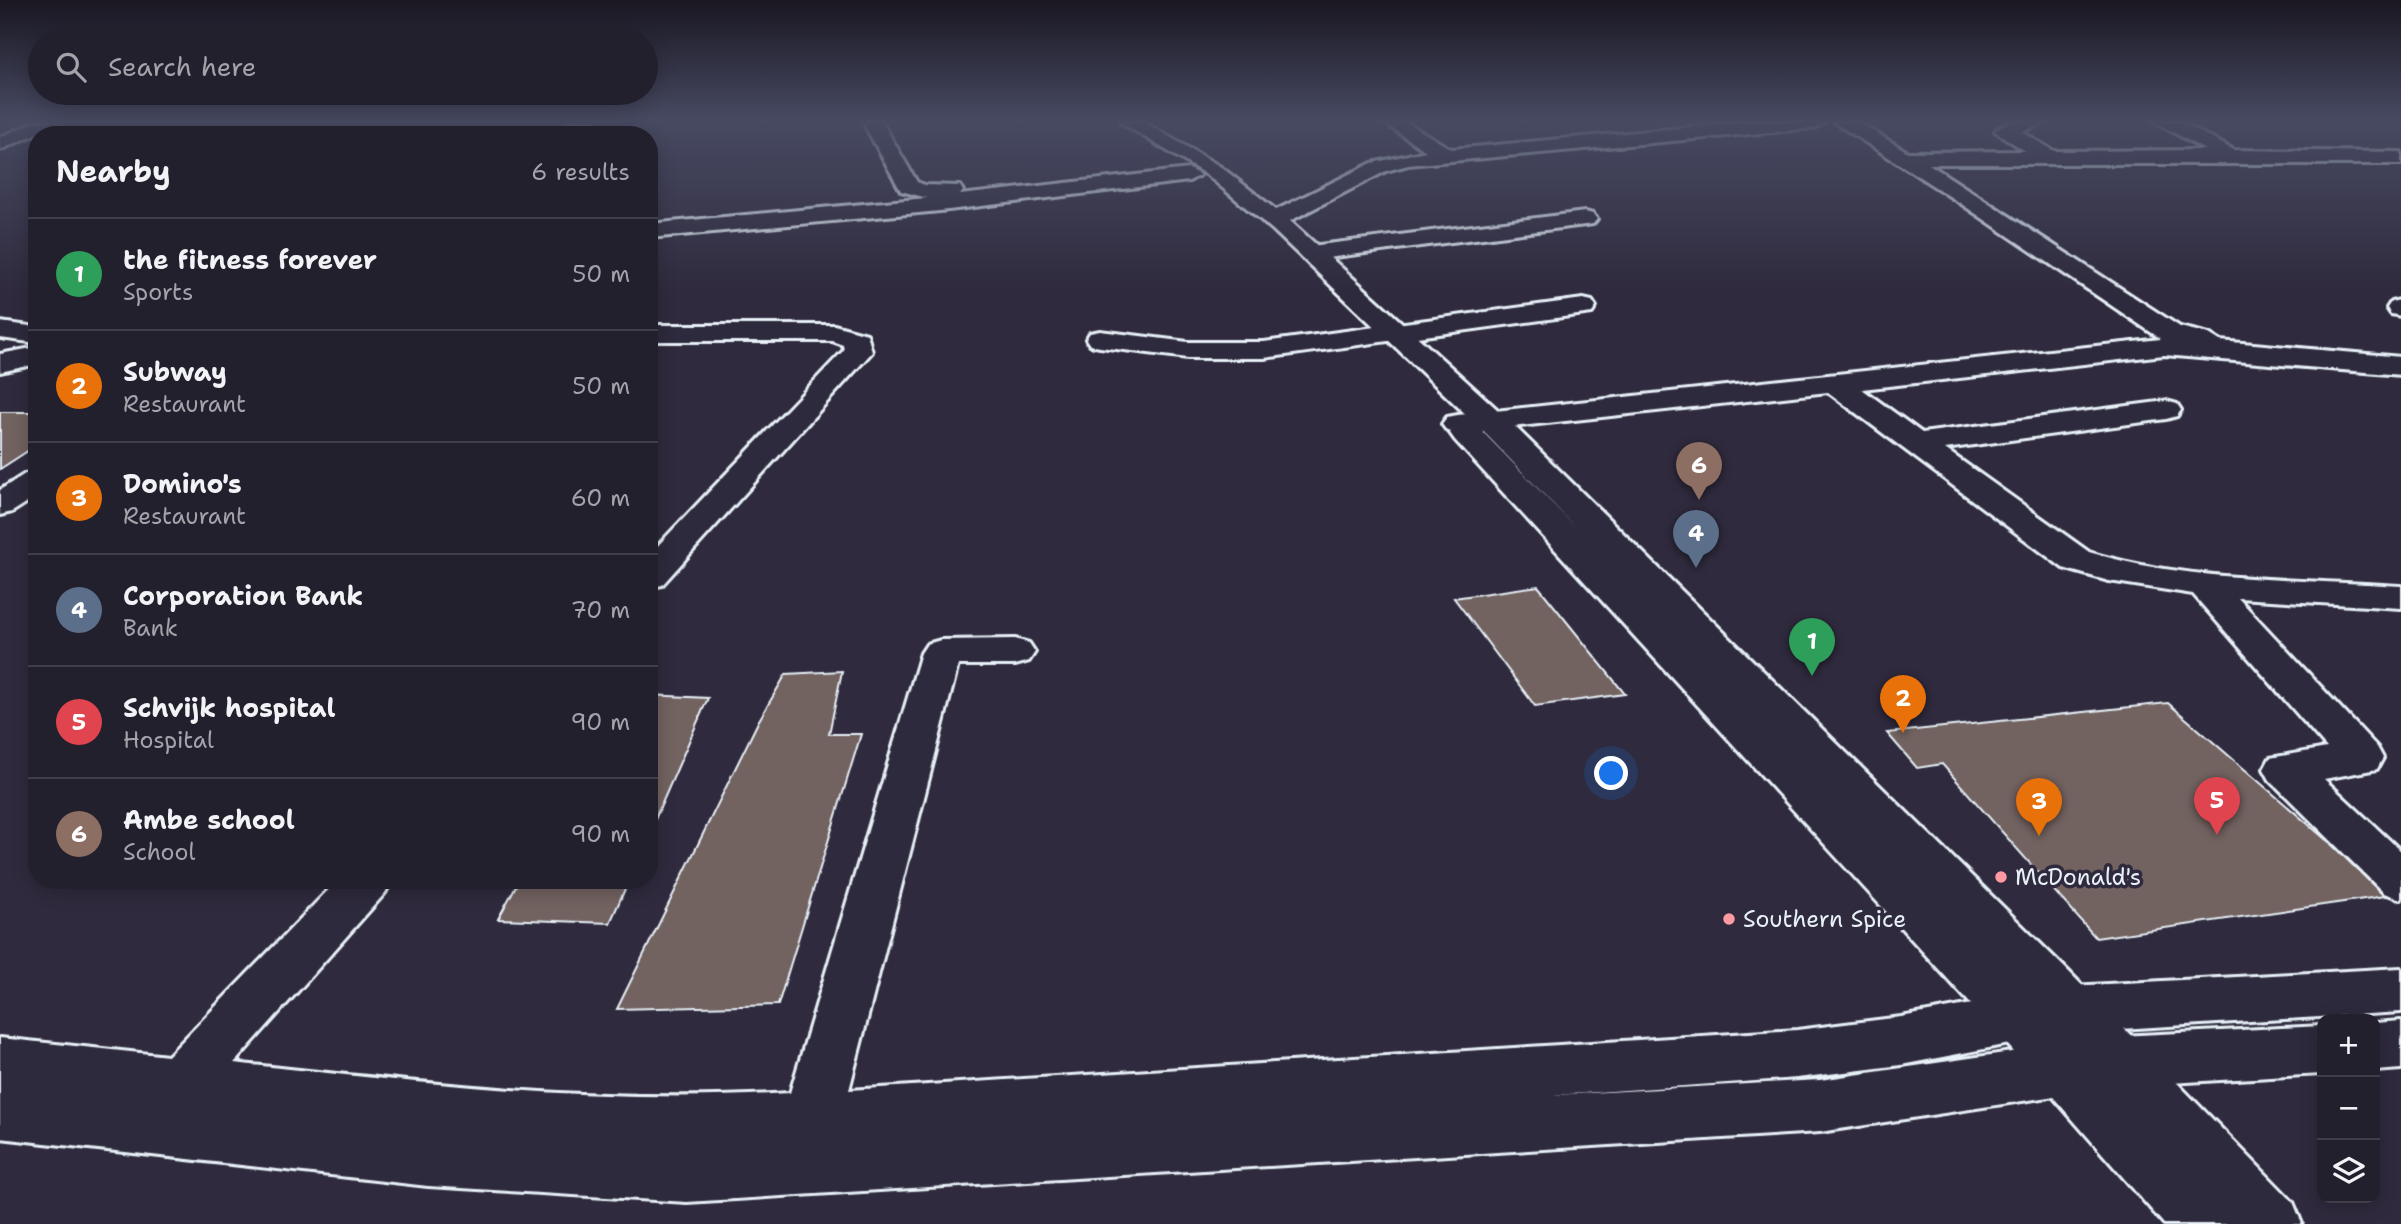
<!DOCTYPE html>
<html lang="en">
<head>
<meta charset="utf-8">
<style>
	body { margin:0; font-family:"Shantell Sans",sans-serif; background:#2b2836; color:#f1f3f6 }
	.controls { position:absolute; right:21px; bottom:21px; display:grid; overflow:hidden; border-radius:14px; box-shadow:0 4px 18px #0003 }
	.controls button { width:63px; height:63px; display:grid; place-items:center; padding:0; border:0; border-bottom:2px solid #403e4a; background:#23202e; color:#f1f3f6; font:35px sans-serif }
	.you { position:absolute; left:1612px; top:774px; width:24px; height:24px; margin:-18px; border:5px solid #fff; border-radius:50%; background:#1a73e8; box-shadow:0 0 0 10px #1a73e833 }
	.badge { display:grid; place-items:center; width:46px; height:46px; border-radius:50%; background:#b45309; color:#fff; font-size:23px; font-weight:700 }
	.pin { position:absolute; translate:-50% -58px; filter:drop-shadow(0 2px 4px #0008) }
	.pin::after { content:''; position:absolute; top:37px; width:24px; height:21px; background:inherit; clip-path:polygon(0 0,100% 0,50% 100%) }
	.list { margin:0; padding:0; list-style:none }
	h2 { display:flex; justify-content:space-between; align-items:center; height:91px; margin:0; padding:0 28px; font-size:30px }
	h2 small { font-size:23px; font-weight:400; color:#a3a3aa }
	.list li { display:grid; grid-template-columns:46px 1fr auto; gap:21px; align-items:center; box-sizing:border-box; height:112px; padding:0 28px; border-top:2px solid #403e4a }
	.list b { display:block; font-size:26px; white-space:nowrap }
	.list p { margin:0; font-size:23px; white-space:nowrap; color:#a3a3aa }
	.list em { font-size:23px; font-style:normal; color:#a3a3aa }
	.icon { flex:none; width:38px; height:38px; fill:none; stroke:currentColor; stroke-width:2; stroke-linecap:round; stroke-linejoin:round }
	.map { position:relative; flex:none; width:2401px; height:1224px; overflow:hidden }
	.search { position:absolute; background:#23202e; box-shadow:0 4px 18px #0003; left:28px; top:28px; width:630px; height:77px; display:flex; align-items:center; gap:18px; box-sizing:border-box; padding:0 24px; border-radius:38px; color:#a3a3aa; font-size:26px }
	.panel { position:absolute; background:#23202e; box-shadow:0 4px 18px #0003; left:28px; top:126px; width:630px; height:763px; border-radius:28px }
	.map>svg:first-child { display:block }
	.building { fill:#726260; stroke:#e8f1f8; stroke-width:2 }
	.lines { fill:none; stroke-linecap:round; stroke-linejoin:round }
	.minor-casing { stroke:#e8f1f8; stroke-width:6 }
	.major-casing { stroke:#e8f1f8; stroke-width:6 }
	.minor { fill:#2f2a3d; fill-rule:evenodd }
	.major { fill:#2f2a3d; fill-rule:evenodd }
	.poi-dot { fill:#ff9aa2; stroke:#2f2a3d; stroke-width:2.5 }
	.labels { text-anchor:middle; stroke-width:7; stroke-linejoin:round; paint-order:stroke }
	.near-poi-label { font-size:23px; fill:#e8f1f8; stroke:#2f2a3d; text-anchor:start }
</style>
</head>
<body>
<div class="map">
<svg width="2401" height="1224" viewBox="0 0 2401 1224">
	<rect width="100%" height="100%" fill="#2f2a3d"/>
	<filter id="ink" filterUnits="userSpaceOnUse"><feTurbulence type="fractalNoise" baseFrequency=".0143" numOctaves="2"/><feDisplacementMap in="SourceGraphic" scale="14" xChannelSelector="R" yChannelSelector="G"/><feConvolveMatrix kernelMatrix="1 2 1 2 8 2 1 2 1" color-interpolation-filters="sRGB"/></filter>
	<g filter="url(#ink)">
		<!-- building -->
		<g class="building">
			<path d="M0,412H37V445L0,469Z"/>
			<path d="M1538,586L1625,694L1535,706L1454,598Z"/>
			<path d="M842,671L829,734H861L778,1005L617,1009L758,722L786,674Z"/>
			<path d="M649,695L708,698L649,833Z"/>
			<path d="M2168,703L2331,844L2385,896L2096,938L1942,764L1917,768L1887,733Z"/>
			<path d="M519,880H629L610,923L498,919Z"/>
		</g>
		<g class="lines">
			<defs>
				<g id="minor">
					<path d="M35,122H62L0,150V137Z"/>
					<path d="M571,122H594L578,135H554Z"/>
					<path d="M868,122H882L917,182L925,185L960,186L963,191L960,195L1189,169L1200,175L1189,181L940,211L649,238V224L927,198L901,191L865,126Z"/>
					<path d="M1383,122H1406L1451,149L1746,122H1824L1815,128L1408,165L1386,171L1282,225H1266L1262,220L1266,215L1372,163L1426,151Z"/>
					<path d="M1834,122H1858L1908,152L2025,151L1995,131C2006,118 2030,122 2045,122L2022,132L2054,151L2205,150L2155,122H2180L2234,150L2401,152V164H1929L2180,327L2209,334L2220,341L2401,357V375L2164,355L1862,389L1922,433L2166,401L2177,404L2181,410L2177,416L2166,419L1945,449L2089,552C2188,582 2298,579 2401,586V608L2238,598L2377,747L2383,758L2377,769L2324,779L2401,851V899L2384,893L2270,780L2264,769L2270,758L2327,748L2193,594L2109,581L2063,568L1828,392L1458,433L1447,431L1442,424L1447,417L1458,415L2161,339L1960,203Z"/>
					<path d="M1585,212L1593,214L1597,219L1593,224L1311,260L1302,258L1299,253L1302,248L1311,246Z"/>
					<path d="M1583,299L1592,301L1596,307L1592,313L1264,358H1188L1100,347L1090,345L1086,339L1090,333L1100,331L1188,342H1264Z"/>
					<path d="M2400,300L2401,316L2391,314L2387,308L2391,302Z"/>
					<path d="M0,322L37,327V343L0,338Z"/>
					<path d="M649,325H834L867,334L872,352L662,585L649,588V555L844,350L843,345L832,341H649Z"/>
					<path d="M37,347V364L0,372V354Z"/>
					<path d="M37,471V496L12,512L0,515V490L25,474Z"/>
					<path d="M1015,639L1029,643L1035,652L1029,661L1015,665H958L849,1090L1797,1030L1901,1017L2071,986L2401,968V1012L2071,1032L1901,1065L1797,1078L1554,1095L1820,1080L2120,1036L2322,1026V1074L2120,1086L1820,1132L687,1202L428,1186L0,1138V1038L168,1056L338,880H392L385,893L234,1063C418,1083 605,1105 790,1093L921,653L927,644L941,640Z"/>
					<path d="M2401,1021V1069L2375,1071V1023Z"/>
				</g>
				<path id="major" d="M1120,122H1144L1221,167L1289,220L1499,411L2068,971L2293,1202L2302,1224H2164L2001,1037L1455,440L1450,433L1455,426L1466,424L1477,426L1581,533L1477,425L1273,230L1207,175Z"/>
			</defs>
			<!-- minor casing -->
			<use href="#minor" class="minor-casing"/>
			<!-- major casing -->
			<use href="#major" class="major-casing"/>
			<!-- minor -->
			<use href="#minor" class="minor"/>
			<!-- major -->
			<use href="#major" class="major"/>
		</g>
	</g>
	<!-- sky -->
	<linearGradient id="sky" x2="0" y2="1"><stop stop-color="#1a1722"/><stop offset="0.41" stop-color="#474a62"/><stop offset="1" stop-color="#474a62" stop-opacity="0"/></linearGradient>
	<rect width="2401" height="294" fill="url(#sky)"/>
	<!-- markers -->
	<g class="poi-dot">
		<circle cx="2001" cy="877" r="7"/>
		<circle cx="1729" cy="919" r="7"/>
	</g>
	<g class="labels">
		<!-- near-poi labels -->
		<g class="near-poi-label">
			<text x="2015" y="885">McDonald's</text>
			<text x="1743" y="927">Southern Spice</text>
		</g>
	</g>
</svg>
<div class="controls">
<button>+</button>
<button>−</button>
<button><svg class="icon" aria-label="layers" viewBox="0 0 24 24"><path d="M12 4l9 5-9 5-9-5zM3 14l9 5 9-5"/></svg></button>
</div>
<div class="you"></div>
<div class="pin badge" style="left:1812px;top:676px;background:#2e9e5b">1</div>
<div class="pin badge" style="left:1903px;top:733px;background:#e8710a">2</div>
<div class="pin badge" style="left:2039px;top:836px;background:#e8710a">3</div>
<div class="pin badge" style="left:1696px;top:568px;background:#5c6f8a">4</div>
<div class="pin badge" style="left:2217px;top:835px;background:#e0444e">5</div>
<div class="pin badge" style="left:1699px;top:500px;background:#8d6e63">6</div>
<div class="search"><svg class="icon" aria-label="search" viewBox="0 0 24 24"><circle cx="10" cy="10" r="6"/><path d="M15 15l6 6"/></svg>Search here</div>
<section class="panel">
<h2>Nearby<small>6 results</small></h2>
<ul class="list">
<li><span class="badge" style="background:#2e9e5b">1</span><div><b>the fitness forever</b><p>Sports</p></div><em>50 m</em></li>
<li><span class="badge" style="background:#e8710a">2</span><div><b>Subway</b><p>Restaurant</p></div><em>50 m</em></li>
<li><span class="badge" style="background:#e8710a">3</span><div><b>Domino's</b><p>Restaurant</p></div><em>60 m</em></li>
<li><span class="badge" style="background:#5c6f8a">4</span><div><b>Corporation Bank</b><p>Bank</p></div><em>70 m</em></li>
<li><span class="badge" style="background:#e0444e">5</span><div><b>Schvijk hospital</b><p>Hospital</p></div><em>90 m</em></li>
<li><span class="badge" style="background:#8d6e63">6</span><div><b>Ambe school</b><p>School</p></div><em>90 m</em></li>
</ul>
</section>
</div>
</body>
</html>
